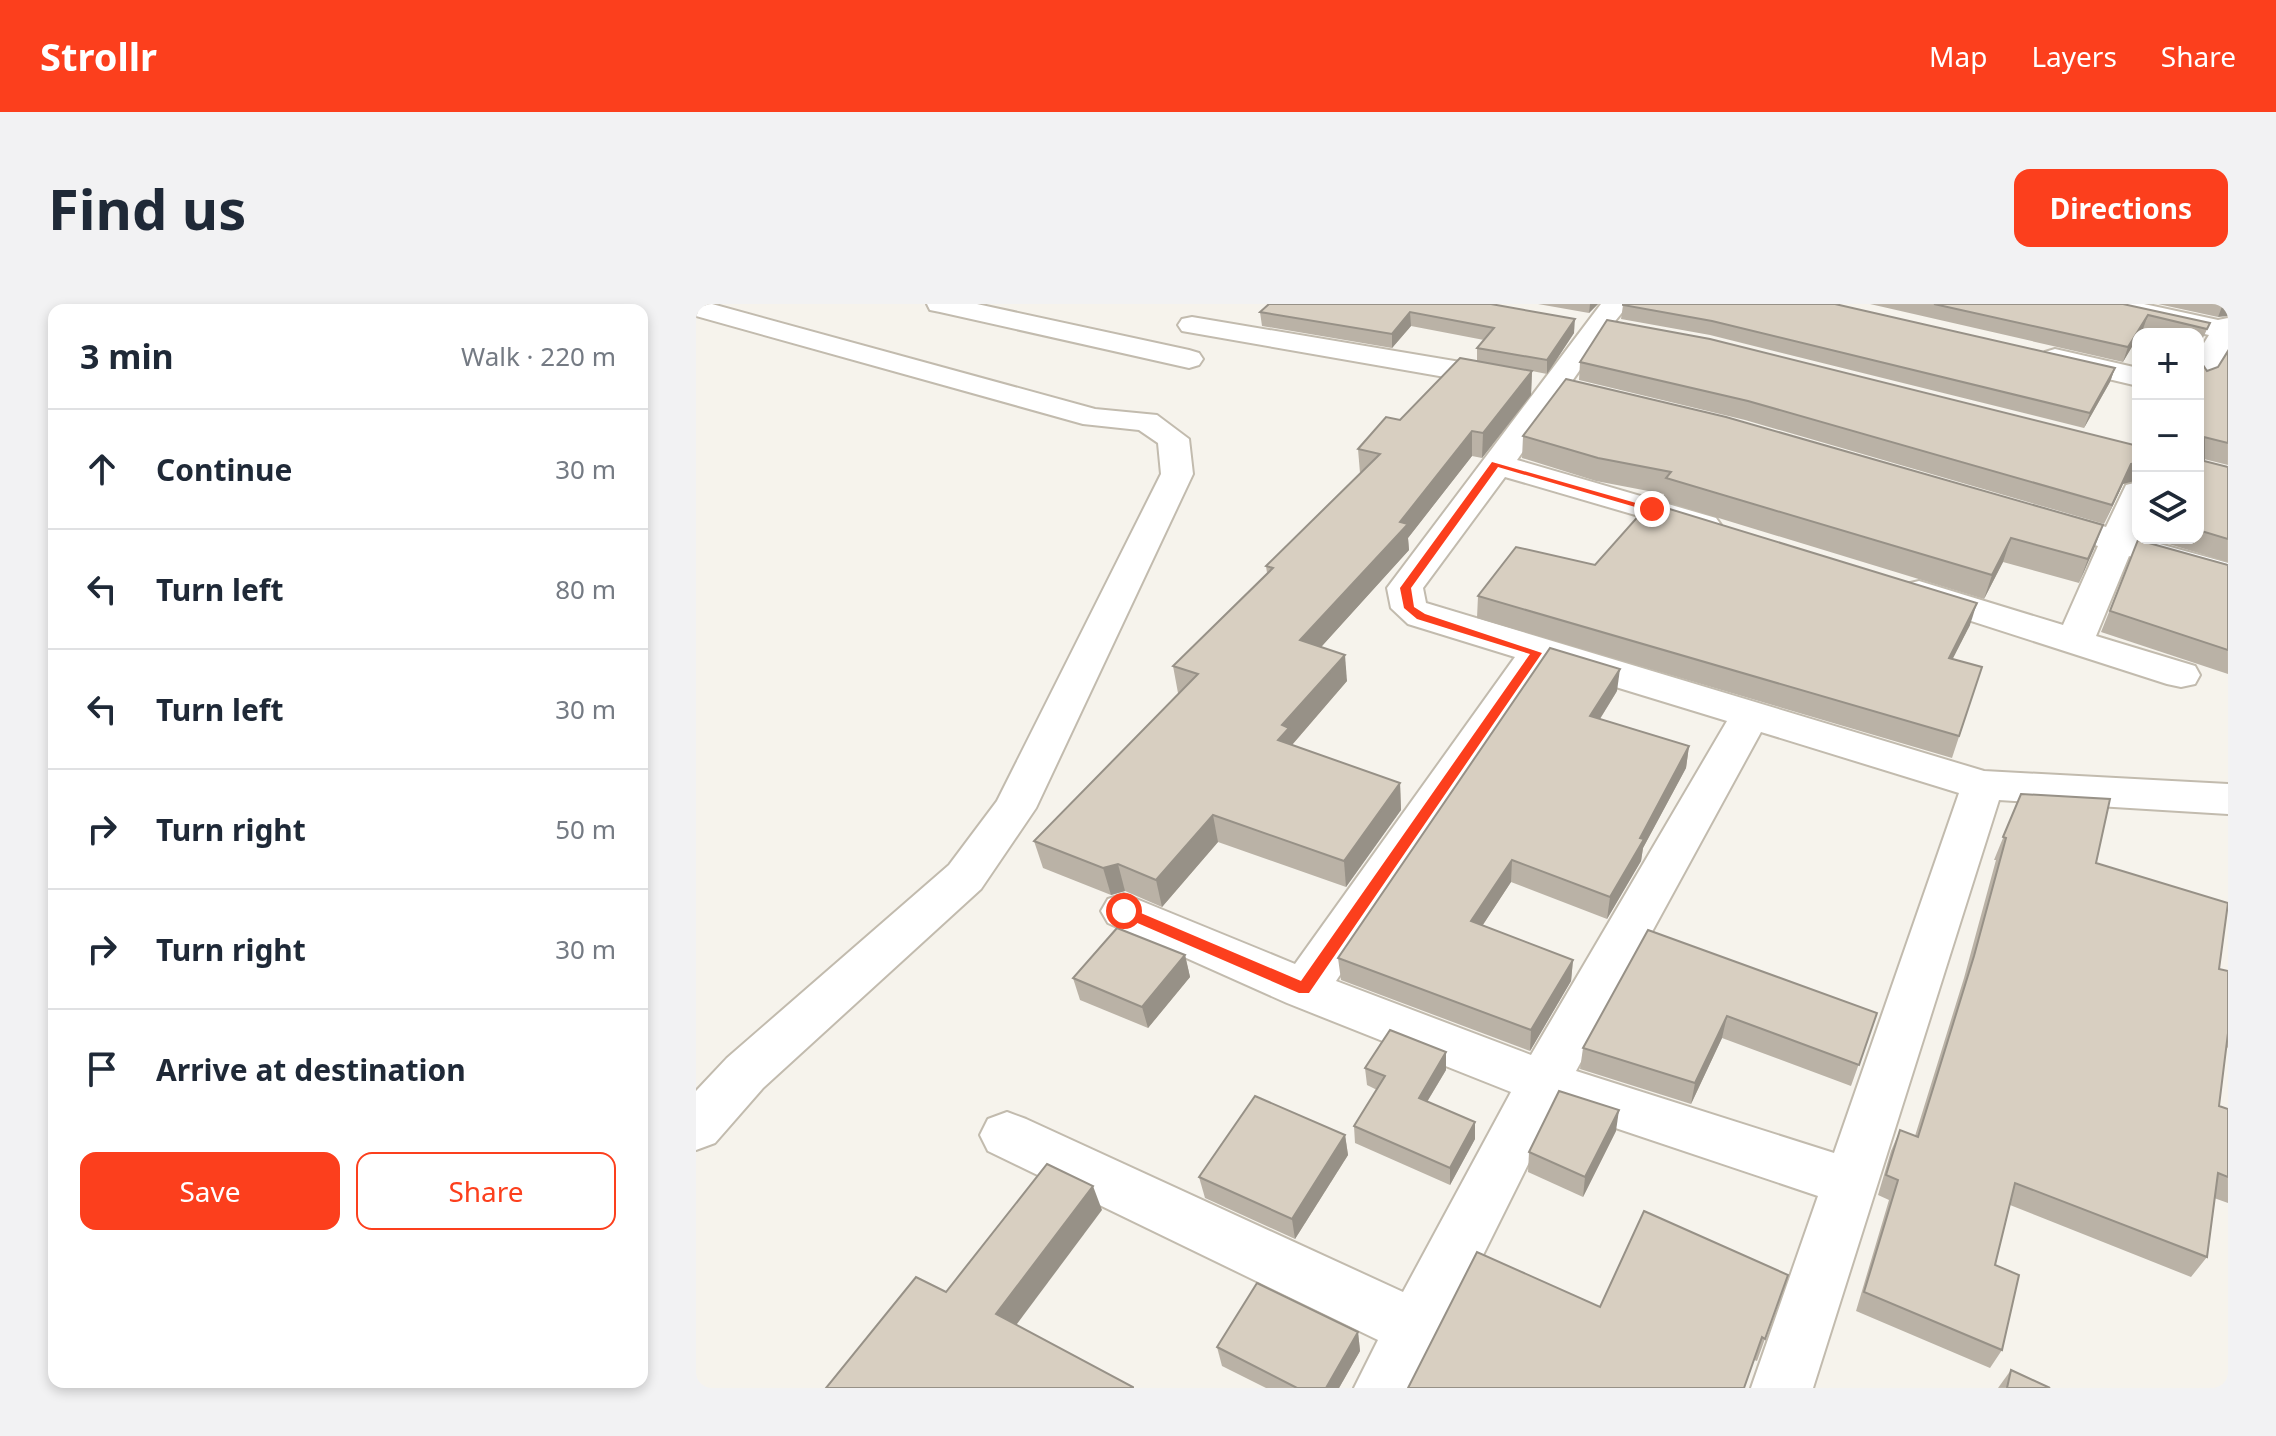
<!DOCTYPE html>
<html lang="en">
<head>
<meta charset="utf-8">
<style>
	body { margin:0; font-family:"Noto Sans",sans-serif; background:#f2f2f3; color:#1f2937 }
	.controls { position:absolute; right:24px; top:24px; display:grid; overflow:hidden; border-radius:16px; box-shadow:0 4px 12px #0003 }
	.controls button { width:72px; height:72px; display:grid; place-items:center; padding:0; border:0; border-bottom:2px solid #e0e1e3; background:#fff; color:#1f2937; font:40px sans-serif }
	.stop { position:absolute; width:24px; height:24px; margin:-18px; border:6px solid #fc3f1d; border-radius:50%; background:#fff }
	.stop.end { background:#fc3f1d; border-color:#fff; box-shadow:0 2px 8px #0008 }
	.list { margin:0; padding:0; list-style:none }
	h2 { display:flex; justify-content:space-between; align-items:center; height:104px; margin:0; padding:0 32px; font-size:34px }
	h2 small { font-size:26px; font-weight:400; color:#747a83 }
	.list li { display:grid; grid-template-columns:52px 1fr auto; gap:24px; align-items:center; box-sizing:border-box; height:120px; padding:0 32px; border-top:2px solid #e0e1e3 }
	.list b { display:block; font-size:30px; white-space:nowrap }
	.list em { font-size:26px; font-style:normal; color:#747a83 }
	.actions { display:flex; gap:16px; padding:24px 32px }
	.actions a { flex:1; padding:18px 0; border:2px solid #fc3f1d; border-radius:16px; text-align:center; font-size:28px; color:#fc3f1d }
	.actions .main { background:#fc3f1d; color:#fff }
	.icon { flex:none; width:44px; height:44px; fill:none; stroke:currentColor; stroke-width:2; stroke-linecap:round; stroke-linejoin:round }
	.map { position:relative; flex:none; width:1532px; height:1084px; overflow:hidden; border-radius:16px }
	header { display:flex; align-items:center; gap:48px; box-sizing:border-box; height:112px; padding:0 40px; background:#fc3f1d; color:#fff }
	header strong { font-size:38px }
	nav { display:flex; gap:44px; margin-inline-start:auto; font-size:28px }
	.intro { display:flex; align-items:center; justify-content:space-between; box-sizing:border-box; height:192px; padding:0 48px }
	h1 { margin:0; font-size:56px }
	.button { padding:20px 36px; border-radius:16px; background:#fc3f1d; color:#fff; font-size:28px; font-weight:700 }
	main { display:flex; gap:48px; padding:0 48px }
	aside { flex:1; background:#fff; border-radius:16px; box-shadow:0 4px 12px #0003 }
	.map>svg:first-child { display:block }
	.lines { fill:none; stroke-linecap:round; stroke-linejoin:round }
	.minor-casing { stroke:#c2bbae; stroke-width:4 }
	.minor { fill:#fff; fill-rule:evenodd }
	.wall { fill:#bab2a6 }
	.shaded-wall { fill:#979187 }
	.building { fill:#d8cfc1; stroke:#979187; stroke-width:2 }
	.route { fill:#fc3f1d }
</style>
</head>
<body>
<header>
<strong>Strollr</strong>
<nav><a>Map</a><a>Layers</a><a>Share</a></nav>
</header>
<div class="intro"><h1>Find us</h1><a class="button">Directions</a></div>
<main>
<aside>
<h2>3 min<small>Walk · 220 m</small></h2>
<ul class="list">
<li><svg class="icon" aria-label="ahead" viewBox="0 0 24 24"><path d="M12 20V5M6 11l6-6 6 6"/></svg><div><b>Continue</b></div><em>30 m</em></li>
<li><svg class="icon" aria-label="left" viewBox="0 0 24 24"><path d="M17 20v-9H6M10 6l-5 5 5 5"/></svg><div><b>Turn left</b></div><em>80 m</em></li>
<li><svg class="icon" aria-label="left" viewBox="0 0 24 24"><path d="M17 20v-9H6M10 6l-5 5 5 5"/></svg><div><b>Turn left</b></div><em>30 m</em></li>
<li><svg class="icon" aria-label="right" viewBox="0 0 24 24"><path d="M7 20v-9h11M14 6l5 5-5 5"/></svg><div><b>Turn right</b></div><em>50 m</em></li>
<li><svg class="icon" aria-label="right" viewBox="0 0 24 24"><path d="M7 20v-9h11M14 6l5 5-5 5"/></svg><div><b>Turn right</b></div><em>30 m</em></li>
<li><svg class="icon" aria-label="arrive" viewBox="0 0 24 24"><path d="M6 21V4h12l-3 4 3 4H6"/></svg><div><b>Arrive at destination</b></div></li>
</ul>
<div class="actions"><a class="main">Save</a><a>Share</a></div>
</aside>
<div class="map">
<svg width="1532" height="1084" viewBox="0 0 1532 1084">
	<rect width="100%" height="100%" fill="#f6f3ec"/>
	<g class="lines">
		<defs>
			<g id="minor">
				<path d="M0,0H16L399,105L461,111L493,135L497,170L340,504L285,585L67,784L19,839L0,846V787L31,754L253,561L301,497L465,170L462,139L443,126L387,120L0,12Z"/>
				<path d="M231,0H281L493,46L503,49L507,55L503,61L493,64L244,8L234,6Z"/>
				<path d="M905,0H933L911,27L821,156L1020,214L1025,221L1020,228L1008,231L809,173L727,284L730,299L1288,467L1532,480V510L1303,496L1117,1084H1055L1122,892L860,804L721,1084H658L682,1036L292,847L284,831L292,815L311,808L330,815L707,988L815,788L591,699L412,619L405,607L412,595L428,590L599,660L819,353L712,320L695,304L691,284ZM851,362L1031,417L835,751L640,677ZM1065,428L1263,489L1138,849L880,767Z"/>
				<path d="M1398,0H1448L1522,16L1532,14V47L1512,80L1502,83V49L1513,31L1401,6Z"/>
				<path d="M496,13L812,66L822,69L827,75L822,81L812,84L486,27L482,21L486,15Z"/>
				<path d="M1359,45L1442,64V82L1349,60L1345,54L1349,48Z"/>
				<path d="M1442,178V234L1532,259V281L1433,252L1400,332L1499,362L1504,371L1499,380L1485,383L1471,380L1210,296L1205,288L1210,280L1223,277L1367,321L1402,242L1334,222L1329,215L1334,208L1346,205L1410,223L1430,181Z"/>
			</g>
		</defs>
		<!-- minor casing -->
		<use href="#minor" class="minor-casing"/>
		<!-- minor -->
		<use href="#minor" class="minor"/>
	</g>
	<!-- wall -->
	<g class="wall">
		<path d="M795,0L878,29L851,70L836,67L835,91L786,154L776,152L712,234L713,246L625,343L651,377L596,441L704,479L705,506L650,583L522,538L466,603L429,587L415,591L347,564L338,537L483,389H482L477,362L571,269L570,262L664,169L662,145L704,116L781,57V44L788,36L715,22L696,44L566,22L564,8Z"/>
		<path d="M842,0H902L893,9Z"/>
		<path d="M1174,0H1427L1514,19L1505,38H1502V30H1468L1447,25L1444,30H1442L1427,58Z"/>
		<path d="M1462,0H1532L1522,13Z"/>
		<path d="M927,1L1419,64L1414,78L1388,124L1014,31L925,15Z"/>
		<path d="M1532,47V161L1508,155V157L1532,163V258L1453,234H1502V73L1507,61L1511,67L1522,63Z"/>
		<path d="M884,58L1442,159V176L1427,180L1408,220L1049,116L883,76Z"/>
		<path d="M827,132L1407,221L1383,279L1307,258L1288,295L967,197L968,190L900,177L826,154Z"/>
		<path d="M1442,236L1532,261V370L1405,328Z"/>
		<path d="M899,261L1274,321L1256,355L1286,363L1256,454L781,314L782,292Z"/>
		<path d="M921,387L904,415L993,442L990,464L947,544L945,557L911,615L815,578L786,622L877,656L875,677L834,747L645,676L642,654Z"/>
		<path d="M1325,490L1400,559L1523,665L1532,667V743L1529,747L1523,802L1532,805V899L1518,894L1511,953L1495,973L1314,901L1299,961L1306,1046L1294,1064L1160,1007L1193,896L1182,891L1195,847L1204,826L1219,832L1268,674L1300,556H1298Z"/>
		<path d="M952,626L1181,709L1155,782L1026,734L995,800L884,765L887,744Z"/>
		<path d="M489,651L494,673L452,724L384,696L377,674Z"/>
		<path d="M669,764L750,766L731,798L779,835L754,881L659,839L658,822L681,786L671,781Z"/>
		<path d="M920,827L887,893L832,868L833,848Z"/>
		<path d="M649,831L652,851L599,935L509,894L503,873Z"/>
		<path d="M1092,971L1061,1057L1058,1056L1048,1084L904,1003Z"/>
		<path d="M662,1028L664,1047L643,1084H570L526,1062L521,1043Z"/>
		<path d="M1315,1066L1354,1084H1302Z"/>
	</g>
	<!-- shaded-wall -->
	<g class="shaded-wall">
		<path d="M894,0H902L893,9Z"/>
		<path d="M1527,0H1532V12L1522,13Z"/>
		<path d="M714,8L715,22L696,44V30Z"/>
		<path d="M1452,11L1447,25L1444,30H1442V33L1427,58L1432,43Z"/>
		<path d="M879,15L878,29L851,70V56Z"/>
		<path d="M1419,64L1414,78L1388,124L1394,109Z"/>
		<path d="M836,67L835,91L786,154L787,129Z"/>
		<path d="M776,127V152L712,234L713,246L607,363L604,336L704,218Z"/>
		<path d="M1442,159V176L1427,180L1408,220L1435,160Z"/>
		<path d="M1407,221L1398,245L1383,279L1392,255Z"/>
		<path d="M1315,234L1307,258L1288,295L1296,271Z"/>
		<path d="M1281,299L1274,321L1246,376L1253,354Z"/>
		<path d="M649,351L651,377L595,442L582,436L586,421Z"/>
		<path d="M924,365L921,387L892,434L894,412Z"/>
		<path d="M993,442L990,464L947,544L945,557L911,615L914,593L944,534Z"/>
		<path d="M704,479L705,506L650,583L648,557Z"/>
		<path d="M517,511L522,538L466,603L460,576Z"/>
		<path d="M816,556L815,578L775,639V617Z"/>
		<path d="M422,560L429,587L415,591L407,564Z"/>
		<path d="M489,651L494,673L452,724L446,703Z"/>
		<path d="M877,656L875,677L834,747L835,726Z"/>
		<path d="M1031,712L1026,734L995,800L999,779Z"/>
		<path d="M750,748V766L723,811V794Z"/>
		<path d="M923,806L920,827L887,893L889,873Z"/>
		<path d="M779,818V835L754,881V864Z"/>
		<path d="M649,831L652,851L599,935L596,915Z"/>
		<path d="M397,882L406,906L312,1032L300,1010Z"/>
		<path d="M662,1028L664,1047L643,1084H630Z"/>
	</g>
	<!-- building -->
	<g class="building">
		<path d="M573,0H795L879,15L851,56L781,44L798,24L714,8L696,30L564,8Z"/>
		<path d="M927,0H1139L1419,64L1394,109L1016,17L927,1Z"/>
		<path d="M1238,0H1427L1514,19L1511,25L1452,11L1432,43Z"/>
		<path d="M911,16L1014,35L1442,142V159L1435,160L1416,201L1052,97L884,58Z"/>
		<path d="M1532,47V139L1508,133V157L1532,163V235L1502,226V77L1507,61L1511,67L1522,63Z"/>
		<path d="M764,54L836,67L787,129L776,127L704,218L712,220L604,336L649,351L586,421L593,424L582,436L704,479L648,557L517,511L460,576L422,560L407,564L338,537L502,370L477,362L577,264L570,262L684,150L662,145L690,113L704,116Z"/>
		<path d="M870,75L1030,113L1407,221L1392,255L1315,234L1296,271L970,174L975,168L902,154L827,132Z"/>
		<path d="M954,199L1281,299L1253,354L1286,363L1263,432L782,292L820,243L899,261Z"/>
		<path d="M1442,236L1532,261V346L1414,307Z"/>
		<path d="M854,344L924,365L894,412L993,442L944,534L948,535L914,593L816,556L775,617L877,656L835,726L642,654Z"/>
		<path d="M1325,490L1414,495L1400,559L1532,599L1523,665L1532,667V729L1523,802L1532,805V873L1522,869L1511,953L1319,879L1299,961L1323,971L1306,1046L1168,988L1202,876L1190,871L1204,826L1222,833L1278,652L1310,534L1307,533Z"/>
		<path d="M421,624L489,651L446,703L377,674Z"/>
		<path d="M952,626L1181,709L1163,761L1031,712L999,779L887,744Z"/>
		<path d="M694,726L750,748L723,794L779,818L754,864L658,822L689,772L669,764Z"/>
		<path d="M863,787L923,806L889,873L833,848Z"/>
		<path d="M559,792L649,831L596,915L503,873Z"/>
		<path d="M351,860L397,882L300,1010L437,1083V1084H130L220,973L250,988Z"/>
		<path d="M948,907L1092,971L1069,1035L1066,1033L1048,1084H712L781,948L904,1003Z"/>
		<path d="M561,979L662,1028L630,1084H601L521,1043Z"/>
		<path d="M1315,1066L1354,1084H1311Z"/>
	</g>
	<!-- route -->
	<path class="route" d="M796,158L961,205L953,207L802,163L715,284L718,303L729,310L846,349L613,689H603L423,611V604H433L605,677L834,350L721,315L708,304L704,284Z"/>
</svg>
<div class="controls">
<button>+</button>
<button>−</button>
<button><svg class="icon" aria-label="layers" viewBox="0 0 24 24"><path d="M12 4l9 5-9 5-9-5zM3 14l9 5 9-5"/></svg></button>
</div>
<div class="stop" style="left:428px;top:607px"></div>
<div class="stop end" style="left:956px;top:205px"></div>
</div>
</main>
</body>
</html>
